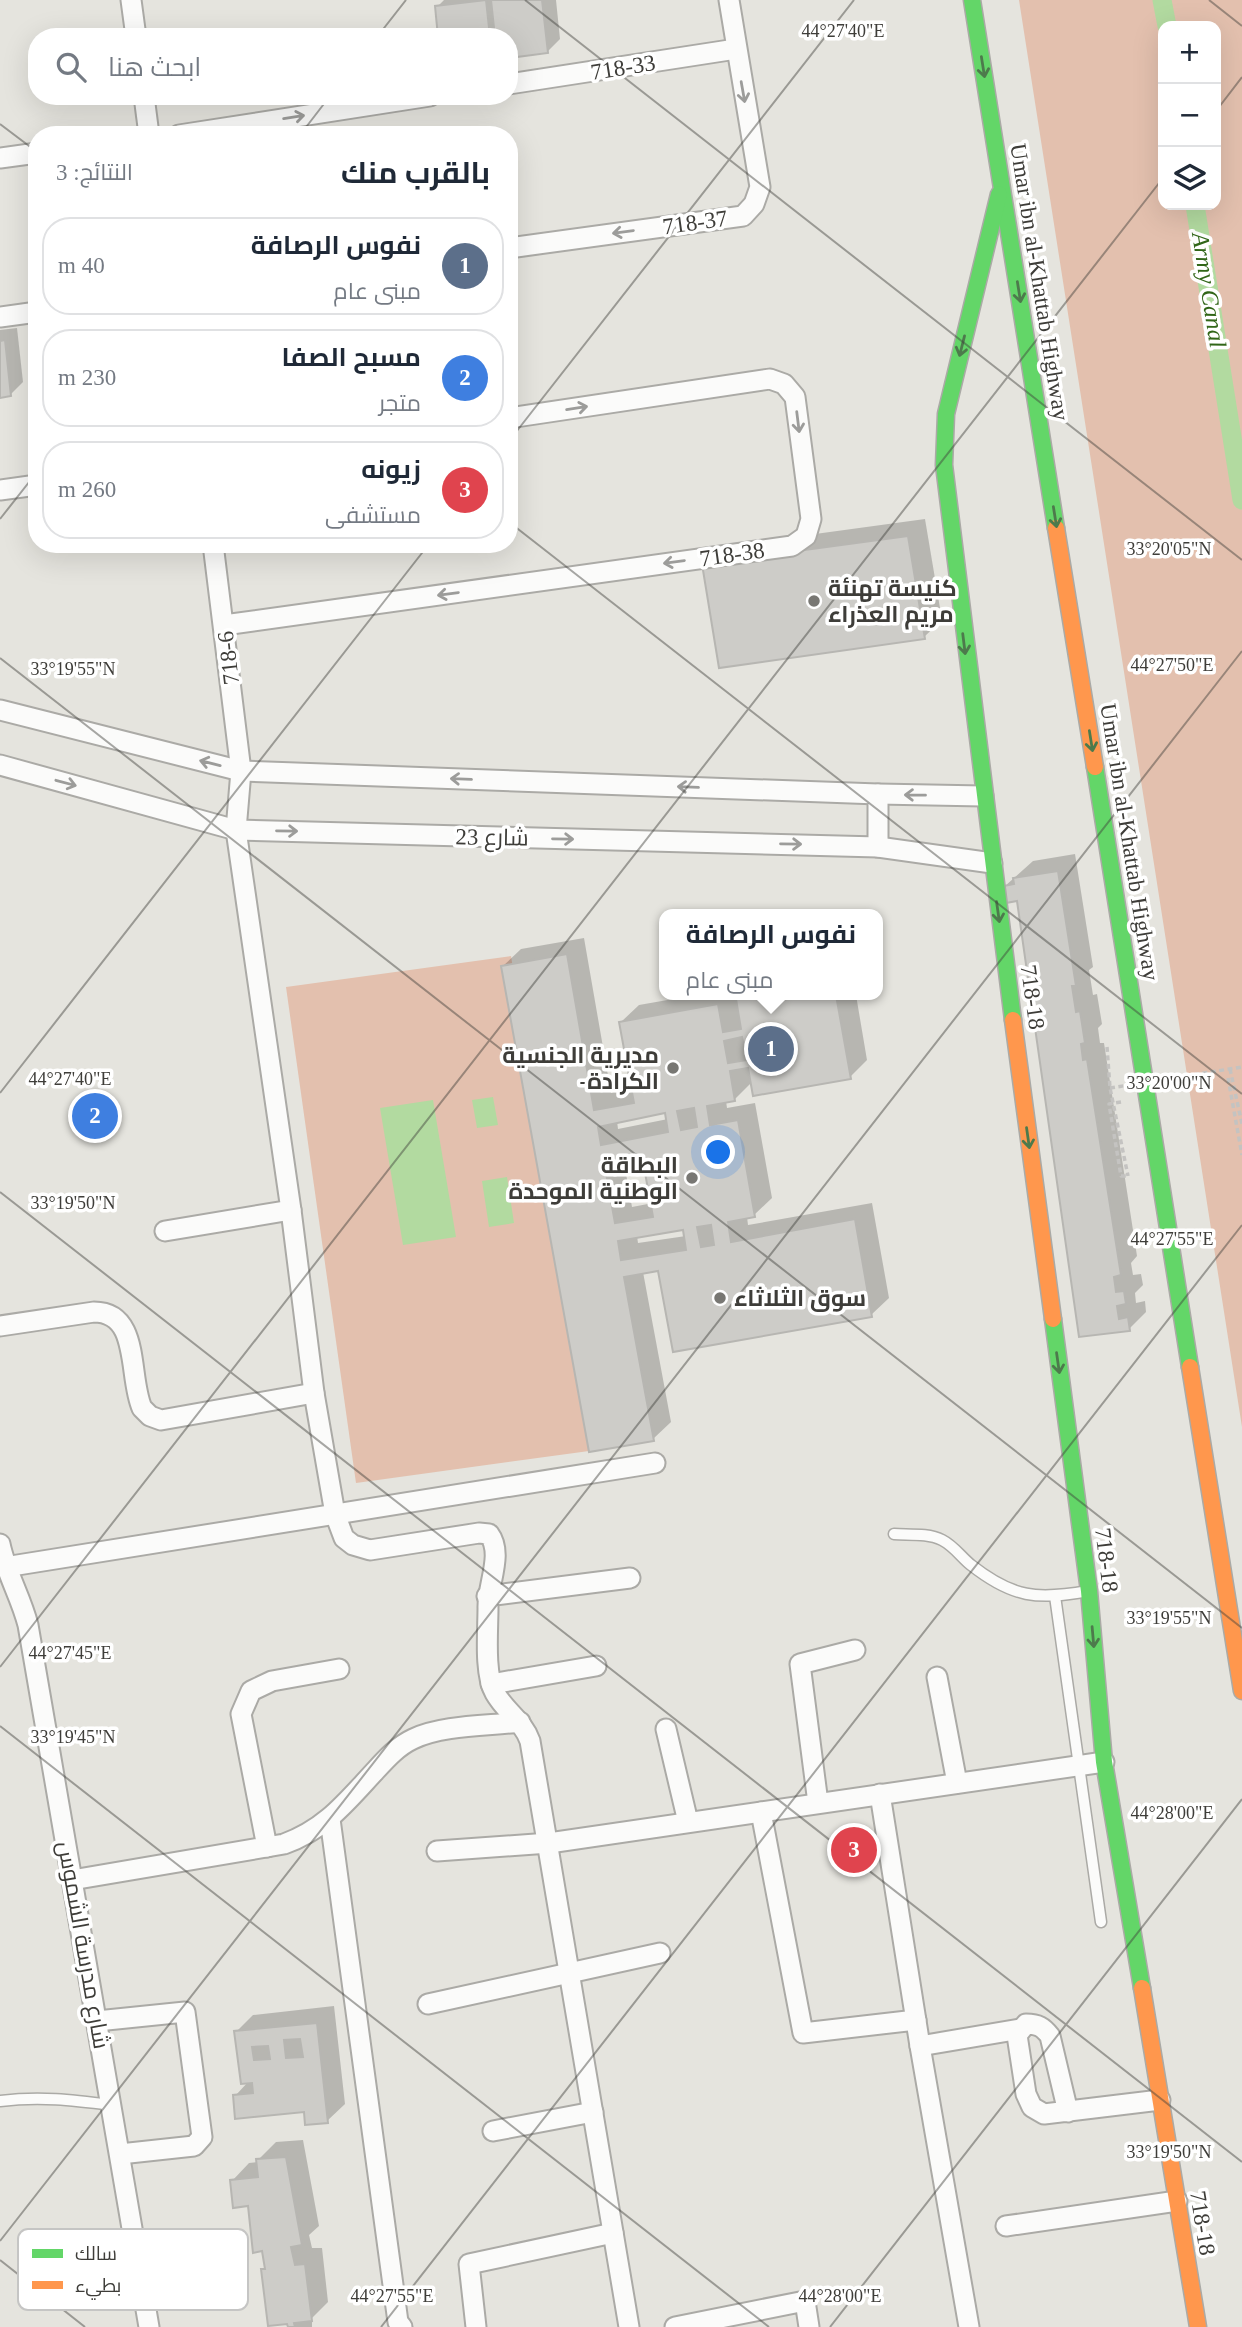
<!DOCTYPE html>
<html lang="ar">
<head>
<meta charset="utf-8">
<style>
	body { margin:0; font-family:"Times New Roman",Cairo,serif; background:#f6f6f7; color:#1f2937; direction:rtl }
	.controls { position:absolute; right:21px; top:21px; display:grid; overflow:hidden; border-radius:14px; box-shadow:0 7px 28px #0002 }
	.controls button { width:63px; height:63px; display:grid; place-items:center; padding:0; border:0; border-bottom:2px solid #e0e1e3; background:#fff; color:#1f2937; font:35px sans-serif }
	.you { position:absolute; left:719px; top:1153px; width:24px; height:24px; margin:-18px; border:5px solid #fff; border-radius:50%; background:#1a73e8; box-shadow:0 0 0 10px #1a73e833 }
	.badge { display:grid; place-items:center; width:46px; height:46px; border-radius:50%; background:#0b8043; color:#fff; font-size:23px; font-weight:700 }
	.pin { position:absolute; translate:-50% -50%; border:4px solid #fff; box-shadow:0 2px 7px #0006 }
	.popup { position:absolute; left:659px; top:909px; width:224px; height:91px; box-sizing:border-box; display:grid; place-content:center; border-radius:14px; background:#fff; filter:drop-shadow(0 2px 5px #0005); font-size:23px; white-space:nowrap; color:#747a83 }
	.popup b { font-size:26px; color:#1f2937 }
	.popup::after { content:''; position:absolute; left:50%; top:100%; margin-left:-14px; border:14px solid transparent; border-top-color:#fff }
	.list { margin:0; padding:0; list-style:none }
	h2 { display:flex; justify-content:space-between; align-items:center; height:91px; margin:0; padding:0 28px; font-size:30px }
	h2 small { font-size:23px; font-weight:400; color:#747a83 }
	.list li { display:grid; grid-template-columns:46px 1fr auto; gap:21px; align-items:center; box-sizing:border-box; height:98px; margin:0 14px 14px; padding:0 14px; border:2px solid #e0e1e3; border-radius:28px }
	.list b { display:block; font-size:26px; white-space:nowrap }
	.list p { margin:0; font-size:23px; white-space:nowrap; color:#747a83 }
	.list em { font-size:23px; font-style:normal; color:#747a83 }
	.icon { flex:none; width:38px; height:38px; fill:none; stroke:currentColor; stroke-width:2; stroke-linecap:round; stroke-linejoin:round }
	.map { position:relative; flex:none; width:1242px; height:2327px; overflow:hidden; direction:ltr }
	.search { position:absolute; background:#fff; box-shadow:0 7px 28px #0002; left:28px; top:28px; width:490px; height:77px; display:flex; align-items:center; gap:18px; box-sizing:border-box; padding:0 24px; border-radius:28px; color:#747a83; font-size:26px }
	.panel { position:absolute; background:#fff; box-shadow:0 7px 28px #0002; left:28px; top:126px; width:490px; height:427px; border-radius:28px; direction:rtl }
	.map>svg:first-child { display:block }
	.green { fill:#e3c0ae; fill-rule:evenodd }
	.water { fill:#b2daa0 }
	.shadow { fill:#0003; fill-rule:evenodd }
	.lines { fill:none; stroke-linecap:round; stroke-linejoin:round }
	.canal { stroke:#b2daa0; stroke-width:19 }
	.building { fill:#cdccc8; stroke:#b7b6b2; stroke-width:2; fill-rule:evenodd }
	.lane-casing { stroke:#abaaa6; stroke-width:13 }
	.street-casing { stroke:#abaaa6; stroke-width:23 }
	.fast-casing { stroke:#abaaa6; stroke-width:19 }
	.slow-casing { stroke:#abaaa6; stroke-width:19 }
	.path { stroke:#c4c3c1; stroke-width:3.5; stroke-dasharray:5 3.5; stroke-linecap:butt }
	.lane { stroke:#fbfbfa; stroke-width:10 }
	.street { stroke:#fbfbfa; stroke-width:19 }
	.fast { stroke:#63d668; stroke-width:16 }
	.slow { stroke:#ff974d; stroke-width:16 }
	.path-bridge { stroke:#c4c3c1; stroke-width:3.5; stroke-dasharray:5 3.5; stroke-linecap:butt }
	.oneway { stroke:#4d7a4c }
	.oneway2 { stroke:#9c9c9a }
	.ticks { fill:none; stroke:#3e3d39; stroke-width:2; stroke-opacity:0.45 }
	.poi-dot { fill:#787773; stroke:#fff; stroke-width:2.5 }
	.labels { text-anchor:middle; stroke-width:7; stroke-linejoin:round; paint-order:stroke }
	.street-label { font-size:23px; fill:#3e3d39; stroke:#fff }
	.poi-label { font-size:23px; font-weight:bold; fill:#3e3d39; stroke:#fff; text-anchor:start }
	.water-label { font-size:24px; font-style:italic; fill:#316618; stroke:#fff }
	.key { fill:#fff; stroke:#c5c5c4; stroke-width:2 }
	.key-label { font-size:19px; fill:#3e3d39 }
	.ticks-label { font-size:18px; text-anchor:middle; fill:#3e3d39; stroke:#fff; stroke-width:7; stroke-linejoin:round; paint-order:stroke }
</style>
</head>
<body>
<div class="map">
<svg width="1242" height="2327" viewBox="0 0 1242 2327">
	<rect width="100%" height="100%" fill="#e5e4de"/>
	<!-- green -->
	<g class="green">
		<path d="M1019,0H1242V1427ZM1163,26H1216V205H1163Z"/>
		<path d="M511,956L589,1451L356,1483L286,987Z"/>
	</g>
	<!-- water -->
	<g class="water">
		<path d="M493,1097L498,1125L477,1128L472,1100Z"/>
		<path d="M433,1100L456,1237L403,1245L380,1108Z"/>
		<path d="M507,1177L514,1223L489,1227L482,1181Z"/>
	</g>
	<!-- shadow -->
	<g class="shadow">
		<path d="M444,0H556L560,39L547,52L509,37H440L437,7Z"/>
		<path d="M17,328L23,382L10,395L0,396V330Z"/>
		<path d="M925,519L942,620L924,637L721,547Z"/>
		<path d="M1075,854L1093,967L1089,970L1093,995L1097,994L1102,1024L1098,1028L1100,1043H1104L1137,1256L1131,1263L1133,1275L1141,1274L1143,1285L1135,1293L1136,1303L1145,1301L1146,1312L1129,1329L1080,1335L1019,899L1005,886L1033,861Z"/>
		<path d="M584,938L611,1093L633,1089L621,1022L639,1005L696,995H736L737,1000L743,995H856L867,1060L850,1077L752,1082L734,1100L726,1101L727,1108L755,1103L772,1198L754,1215L747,1217L748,1225L872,1203L889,1298L871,1315L659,1269L643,1272L671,1422L653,1439L503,966L521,949ZM666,1111L668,1119L618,1129L617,1121ZM643,1153L653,1203L632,1207L623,1157ZM684,1228L686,1236L638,1243L637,1236Z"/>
		<path d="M334,2006L345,2104L327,2121L305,2110L235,2096L249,2081L236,2032L253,2015Z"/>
		<path d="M303,2140L319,2226L309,2235L312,2248H322L328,2302L312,2318V2327H289L263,2270L267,2266L250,2204L232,2181L249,2163L258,2162V2160L276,2142Z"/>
	</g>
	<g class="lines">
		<!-- canal -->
		<g class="canal">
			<path d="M1162,0L1167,26"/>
			<path d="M1195,205L1242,500"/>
		</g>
	</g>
	<!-- building -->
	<g class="building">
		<path d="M486,0L490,37H438L435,6Z"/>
		<path d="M491,0H542L548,53L509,58V37H495Z"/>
		<path d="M5,340L11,396L0,398V341Z"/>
		<path d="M908,536L925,639L719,668L702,564Z"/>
		<path d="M1058,871L1076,986H1072L1076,1012L1080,1011L1085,1043L1081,1044L1083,1060L1087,1059L1121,1275L1114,1277L1116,1292L1124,1291L1126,1304L1117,1306L1119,1319L1128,1317L1130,1331L1079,1337L1017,901L1006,903L1004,886L1014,884L1013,878Z"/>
		<path d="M567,954L594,1110L634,1103L619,1022L718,1004L723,1032L741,1029L736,999L762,995H836L851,1079L753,1096L748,1068L730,1071L735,1101L707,1106L710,1125L738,1120L755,1217L728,1222L731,1242L855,1219L872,1317L673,1352L658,1271L624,1277L654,1441L589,1452L501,966ZM742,1037L747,1060L728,1063L724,1041ZM694,1108L697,1127L681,1130L677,1111ZM665,1113L668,1132L601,1145L598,1127ZM642,1156L653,1217L615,1223L604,1162ZM711,1225L714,1245L701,1247L697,1227ZM683,1230L686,1250L621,1260L618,1241Z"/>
		<path d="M317,2023L328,2123L305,2125L304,2112L235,2119L233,2095L253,2093L252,2083L241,2084L234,2031ZM300,2039L303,2057L286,2058L284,2040ZM268,2046L270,2059L254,2060L252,2047Z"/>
		<path d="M286,2157L302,2245L291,2247L295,2265L305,2264L312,2321L294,2323L295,2327H288L287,2324L268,2326L261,2269H265L262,2251L253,2253L248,2206L233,2208L230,2180L258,2177L256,2159Z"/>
	</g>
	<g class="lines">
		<defs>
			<g id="lane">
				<path d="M894,1534C909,1535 928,1533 942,1540C954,1546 961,1557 971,1565C1013,1598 1037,1600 1088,1591"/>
				<path d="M1055,1596L1101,1922"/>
				<path d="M0,2101C40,2096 72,2100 112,2105"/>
			</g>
			<g id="street">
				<path d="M131,0L136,37"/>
				<path d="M509,84L736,49"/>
				<path d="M144,96L149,135"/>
				<path d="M179,135L430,96"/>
				<path d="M0,158L37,153"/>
				<path d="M509,248L743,216L754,204L760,187L729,0"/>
				<path d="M0,317L37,312"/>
				<path d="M0,490L37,485"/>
				<path d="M213,544L241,771L236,830L291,1210L314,1393L335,1514L344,1538L353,1545L370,1550L479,1533L489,1534C504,1554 487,1585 488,1608C488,1631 484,1674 495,1693C505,1711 523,1721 530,1741L629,2327"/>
				<path d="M224,625L792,546L806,536L811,519L795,397L784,384L770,379L509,418"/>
				<path d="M0,710L241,771L878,794L983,796"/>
				<path d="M0,765L236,830L878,847L992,863"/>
				<path d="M878,794V847"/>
				<path d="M165,1231L291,1210"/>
				<path d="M0,1326L94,1312C141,1312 128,1377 142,1408L150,1416L161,1420L314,1393"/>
				<path d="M0,1544C6,1573 21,1597 28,1625L149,2327"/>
				<path d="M5,1567L655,1463"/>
				<path d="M487,1596L630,1578"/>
				<path d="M937,1677L957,1783"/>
				<path d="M491,1684L596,1666"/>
				<path d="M666,1729L688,1822"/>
				<path d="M880,1794L920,2046L969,2327"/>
				<path d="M818,1803L800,1664L855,1650"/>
				<path d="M761,1812L803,2033L916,2020"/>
				<path d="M330,1819L398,2322L402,2327"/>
				<path d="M267,1847L241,1714L251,1691L272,1681L339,1669"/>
				<path d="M437,1851L549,1843L1104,1762"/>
				<path d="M72,1880L284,1844C326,1829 347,1801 376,1770C387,1758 398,1746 413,1739C442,1725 488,1726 520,1722"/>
				<path d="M428,2004L660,1953"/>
				<path d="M97,2021L185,2012L202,2137L194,2146L120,2154"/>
				<path d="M920,2046L1020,2029"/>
				<path d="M1068,2112L1050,2036C1043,2027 1038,2024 1026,2024L1017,2035L1026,2094L1032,2107L1044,2114L1160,2100"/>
				<path d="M493,2131L593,2112"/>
				<path d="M1006,2226L1177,2201"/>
				<path d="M476,2327L469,2264L613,2233"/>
				<path d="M675,2327L805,2301L809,2327"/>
			</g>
			<g id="fast">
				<path d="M972,0L1056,528"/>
				<path d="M999,194L946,414L944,465L1013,1020"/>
				<path d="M1095,767L1190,1367"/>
				<path d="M1053,1319L1089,1591L1104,1762L1142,1988"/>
			</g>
			<g id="slow">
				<path d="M1056,528L1095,767"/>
				<path d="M1013,1020L1053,1319"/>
				<path d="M1190,1367L1242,1691"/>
				<path d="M1142,1988L1198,2327"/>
			</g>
		</defs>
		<!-- lane casing -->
		<use href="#lane" class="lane-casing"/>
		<!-- street casing -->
		<use href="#street" class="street-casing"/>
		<!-- fast casing -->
		<use href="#fast" class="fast-casing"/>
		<!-- slow casing -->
		<use href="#slow" class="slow-casing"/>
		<!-- path -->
		<g class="path">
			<path d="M1230,1069L1242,1124"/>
			<path d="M1228,1078L1242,1155"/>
			<path d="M1121,1102L1109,1104L1121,1176H1128"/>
		</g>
		<!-- lane -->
		<use href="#lane" class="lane"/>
		<!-- street -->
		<use href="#street" class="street"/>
		<!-- fast -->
		<use href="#fast" class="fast"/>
		<!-- slow -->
		<use href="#slow" class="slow"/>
		<!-- path-bridge -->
		<g class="path-bridge">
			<path d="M1107,1047L1110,1088L1128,1176"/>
			<path d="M1110,1088L1242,1067"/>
		</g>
	</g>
	<!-- one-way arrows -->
	<defs><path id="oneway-shaft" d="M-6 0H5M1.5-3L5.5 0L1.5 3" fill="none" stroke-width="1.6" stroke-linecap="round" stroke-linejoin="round" transform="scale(1.75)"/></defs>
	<g class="oneway">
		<use href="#oneway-shaft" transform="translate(983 67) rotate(81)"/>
		<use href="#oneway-shaft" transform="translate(1019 292) rotate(81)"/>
		<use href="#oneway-shaft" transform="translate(962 346) rotate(104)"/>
		<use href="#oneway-shaft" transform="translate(1055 517) rotate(81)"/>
		<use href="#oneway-shaft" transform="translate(964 644) rotate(83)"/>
		<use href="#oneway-shaft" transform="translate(1091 741) rotate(81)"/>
		<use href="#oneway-shaft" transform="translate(998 912) rotate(82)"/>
		<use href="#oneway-shaft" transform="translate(1028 1138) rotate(82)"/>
		<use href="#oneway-shaft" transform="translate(1058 1363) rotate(82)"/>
		<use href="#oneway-shaft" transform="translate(1093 1637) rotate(85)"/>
	</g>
	<g class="oneway2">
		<use href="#oneway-shaft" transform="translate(743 92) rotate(80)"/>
		<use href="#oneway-shaft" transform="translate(294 117) rotate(-9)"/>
		<use href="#oneway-shaft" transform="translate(623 232) rotate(172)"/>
		<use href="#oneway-shaft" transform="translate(577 408) rotate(-9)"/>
		<use href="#oneway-shaft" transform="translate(798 422) rotate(83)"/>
		<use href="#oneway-shaft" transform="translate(674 562) rotate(172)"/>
		<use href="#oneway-shaft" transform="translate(448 594) rotate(172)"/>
		<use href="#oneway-shaft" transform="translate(210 763) rotate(-166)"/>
		<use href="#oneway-shaft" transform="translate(461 779) rotate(-178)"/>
		<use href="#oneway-shaft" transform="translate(66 783) rotate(15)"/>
		<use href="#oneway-shaft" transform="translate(688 787) rotate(-178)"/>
		<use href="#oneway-shaft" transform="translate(915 795) rotate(-179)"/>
		<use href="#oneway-shaft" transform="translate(287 831) rotate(1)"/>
		<use href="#oneway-shaft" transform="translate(563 839) rotate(1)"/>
		<use href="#oneway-shaft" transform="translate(791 844) rotate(1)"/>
	</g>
	<!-- ticks -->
	<path class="ticks" d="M525,0L1242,560M1209,0L1242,26M377,37L406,0M1216,111L1242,77M0,124L37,152M300,135L330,96M509,441L854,0M0,519L37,472M509,522L1242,1094M0,658L1242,1628M0,1093L429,544M0,1192L1242,2162M0,1667L1163,178M0,1726L769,2327M0,2241L1242,651M0,2260L85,2327M381,2327L1242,1225M830,2327L1242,1799"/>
	<!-- markers -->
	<g class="poi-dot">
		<circle cx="814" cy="601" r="7"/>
		<circle cx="673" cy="1068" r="7"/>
		<circle cx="692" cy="1178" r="7"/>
		<circle cx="720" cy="1298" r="7"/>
	</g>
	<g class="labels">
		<!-- street labels -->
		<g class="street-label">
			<text transform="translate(623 67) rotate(-9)" y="8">718-33</text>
			<text transform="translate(695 222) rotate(-8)" y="8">718-37</text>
			<text transform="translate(1040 282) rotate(81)" y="8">Umar ibn al-Khattab Highway</text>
			<text transform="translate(732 554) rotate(-8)" y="8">718-38</text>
			<text transform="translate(228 658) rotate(-97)" y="8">718-6</text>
			<text transform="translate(492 837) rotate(1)" y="8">شارع 23</text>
			<text transform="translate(1130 842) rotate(81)" y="8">Umar ibn al-Khattab Highway</text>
			<text transform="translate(1033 997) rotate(82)" y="8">718-18</text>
			<text transform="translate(1107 1560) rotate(83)" y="8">718-18</text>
			<text transform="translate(84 1945) rotate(80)" y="8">شارع مدرسة الشموس</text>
			<text transform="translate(1203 2223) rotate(81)" y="8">718-18</text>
		</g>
		<!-- poi labels -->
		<g class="poi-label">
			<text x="828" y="596">كنيسة تهنئة<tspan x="828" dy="26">مريم العذراء</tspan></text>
			<text x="659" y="1063" text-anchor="end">مديرية الجنسية<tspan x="659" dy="26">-الكرادة</tspan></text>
			<text x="678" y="1173" text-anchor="end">البطاقة<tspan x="678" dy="26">الوطنية الموحدة</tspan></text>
			<text x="734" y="1306">سوق الثلاثاء</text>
		</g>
		<!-- water labels -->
		<g class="water-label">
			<text transform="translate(1209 290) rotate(81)" y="8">Army Canal</text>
		</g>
	</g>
	<!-- legend -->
	<rect x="18" y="2229" width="230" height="81" rx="10" class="key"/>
	<rect x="32" y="2249" width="31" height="9" fill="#63d668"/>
	<rect x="32" y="2281" width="31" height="8" fill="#ff974d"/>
	<g class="key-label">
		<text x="75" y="2260">سالك</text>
		<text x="75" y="2292">بطيء</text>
	</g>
	<g class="ticks-label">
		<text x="843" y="37">44°27'40"E</text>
		<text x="1169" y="555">33°20'05"N</text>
		<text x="1172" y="671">44°27'50"E</text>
		<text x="73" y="675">33°19'55"N</text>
		<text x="70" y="1085">44°27'40"E</text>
		<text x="1169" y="1089">33°20'00"N</text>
		<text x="73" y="1209">33°19'50"N</text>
		<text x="1172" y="1245">44°27'55"E</text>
		<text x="1169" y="1624">33°19'55"N</text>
		<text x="70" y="1659">44°27'45"E</text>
		<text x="73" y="1743">33°19'45"N</text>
		<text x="1172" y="1819">44°28'00"E</text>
		<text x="1169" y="2158">33°19'50"N</text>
		<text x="392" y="2302">44°27'55"E</text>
		<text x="840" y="2302">44°28'00"E</text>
	</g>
</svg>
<div class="controls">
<button>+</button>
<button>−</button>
<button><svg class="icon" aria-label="layers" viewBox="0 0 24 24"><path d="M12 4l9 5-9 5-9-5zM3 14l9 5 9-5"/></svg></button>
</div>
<div class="you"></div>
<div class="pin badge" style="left:771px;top:1049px;background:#5c6f8a">1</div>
<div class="popup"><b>نفوس الرصافة</b>مبنى عام</div>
<div class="pin badge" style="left:95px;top:1116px;background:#3f7fe0">2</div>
<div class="pin badge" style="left:854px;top:1850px;background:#e0444e">3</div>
<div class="search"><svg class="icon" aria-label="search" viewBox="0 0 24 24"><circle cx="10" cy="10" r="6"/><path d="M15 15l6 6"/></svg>ابحث هنا</div>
<section class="panel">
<h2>بالقرب منك<small>النتائج: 3</small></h2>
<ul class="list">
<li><span class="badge" style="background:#5c6f8a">1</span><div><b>نفوس الرصافة</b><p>مبنى عام</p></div><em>40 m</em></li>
<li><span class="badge" style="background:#3f7fe0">2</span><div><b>مسبح الصفا</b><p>متجر</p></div><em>230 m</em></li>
<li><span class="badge" style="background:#e0444e">3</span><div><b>زيونه</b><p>مستشفى</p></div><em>260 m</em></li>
</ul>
</section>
</div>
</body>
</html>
